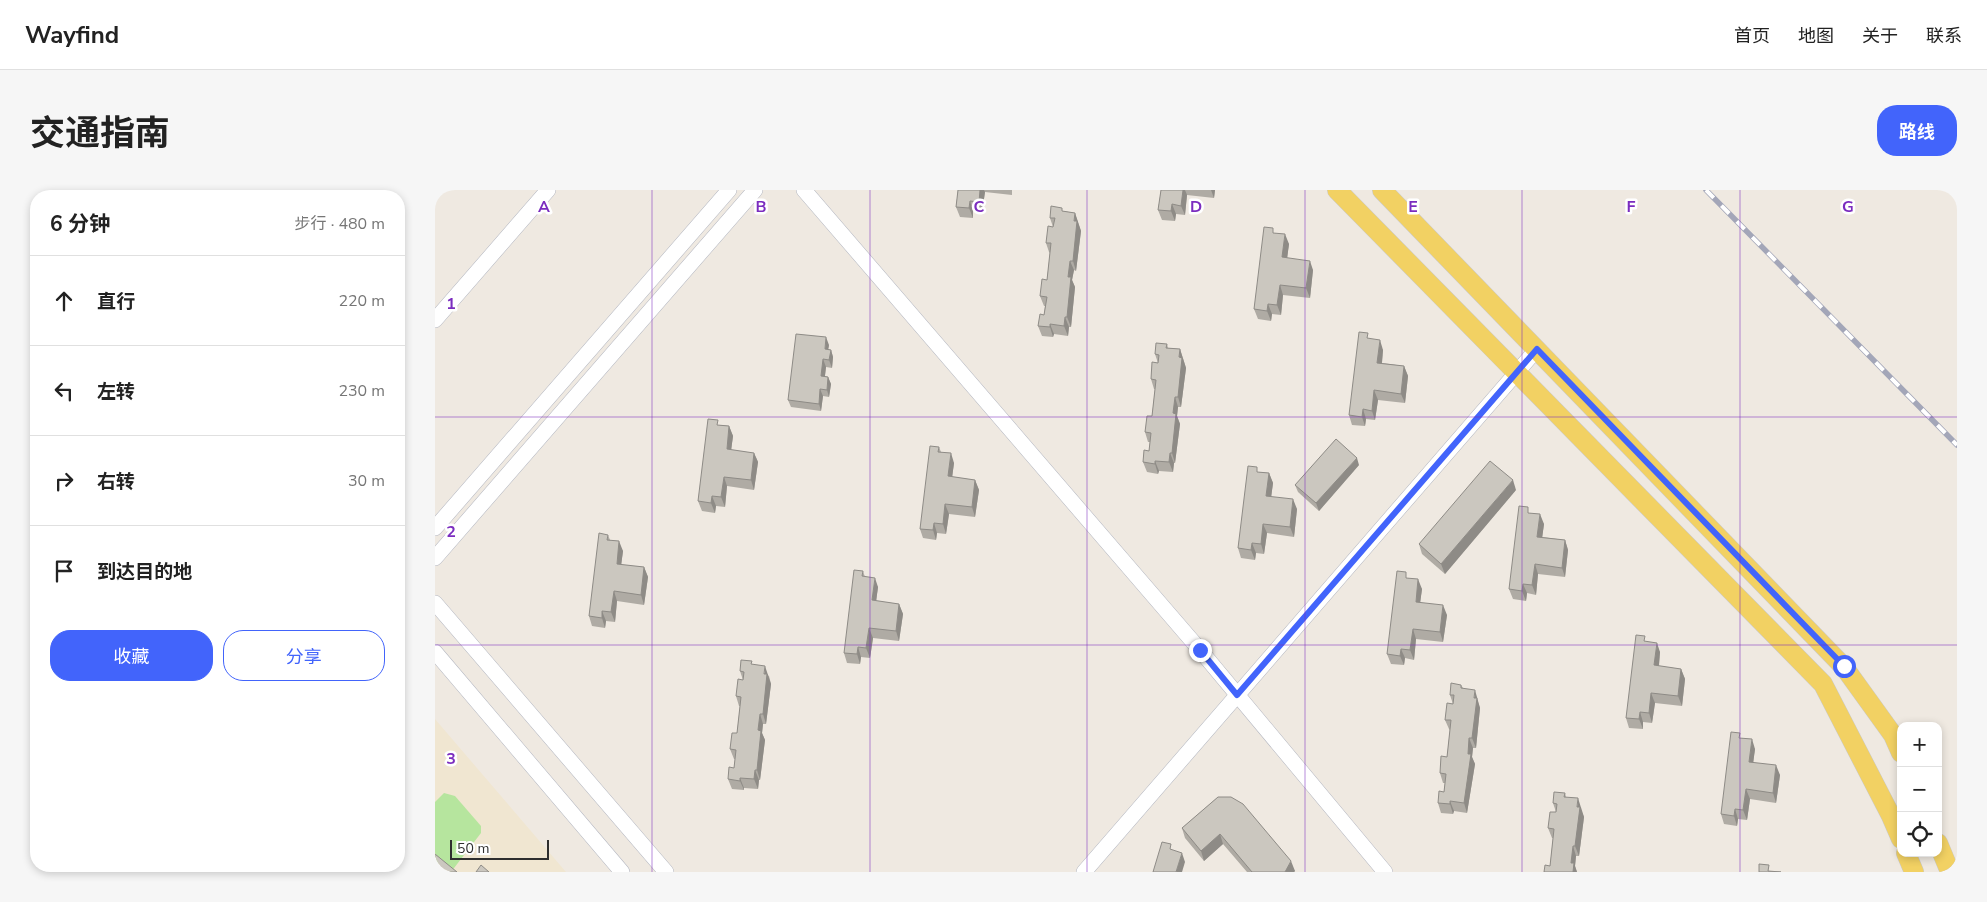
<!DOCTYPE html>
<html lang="zh">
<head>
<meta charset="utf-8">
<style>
	body { margin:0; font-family:"Nunito Sans","Noto Sans SC",sans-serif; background:#f6f6f6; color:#222 }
	.controls { position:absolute; right:15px; bottom:15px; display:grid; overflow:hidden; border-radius:10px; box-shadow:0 2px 8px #0003 }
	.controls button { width:45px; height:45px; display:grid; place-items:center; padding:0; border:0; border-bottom:1px solid #e0e0e0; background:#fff; color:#222; font:25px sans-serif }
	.scale { position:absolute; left:15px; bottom:12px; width:99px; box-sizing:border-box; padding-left:5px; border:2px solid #2e2e2e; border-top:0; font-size:14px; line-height:18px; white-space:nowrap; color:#2e2e2e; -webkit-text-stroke:4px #fff; paint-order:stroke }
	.stop { position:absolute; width:15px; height:15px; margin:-11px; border:4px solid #4264fb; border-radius:50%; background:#fff }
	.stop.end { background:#4264fb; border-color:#fff; box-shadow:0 1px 5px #0008 }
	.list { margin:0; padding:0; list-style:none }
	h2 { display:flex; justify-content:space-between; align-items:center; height:65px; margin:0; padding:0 20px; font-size:21px }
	h2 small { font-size:16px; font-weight:400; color:#767676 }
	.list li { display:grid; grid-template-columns:32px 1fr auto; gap:15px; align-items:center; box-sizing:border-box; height:90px; padding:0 20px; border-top:1px solid #e0e0e0 }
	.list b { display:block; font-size:19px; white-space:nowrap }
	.list em { font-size:16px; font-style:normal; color:#767676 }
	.actions { display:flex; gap:10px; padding:15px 20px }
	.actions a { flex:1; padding:11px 0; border:1px solid #4264fb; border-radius:20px; text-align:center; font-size:18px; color:#4264fb }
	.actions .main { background:#4264fb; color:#fff }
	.icon { flex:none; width:28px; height:28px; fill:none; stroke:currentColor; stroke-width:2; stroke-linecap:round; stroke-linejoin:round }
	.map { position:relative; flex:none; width:1522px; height:682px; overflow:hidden; border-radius:20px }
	header { display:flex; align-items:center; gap:30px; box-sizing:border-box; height:70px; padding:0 25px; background:#fff; border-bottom:1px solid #e0e0e0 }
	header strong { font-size:24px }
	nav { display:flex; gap:28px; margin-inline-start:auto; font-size:18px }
	.intro { display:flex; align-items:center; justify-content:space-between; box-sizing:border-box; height:120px; padding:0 30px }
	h1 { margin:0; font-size:35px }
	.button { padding:12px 22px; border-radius:20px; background:#4264fb; color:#fff; font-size:18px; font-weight:700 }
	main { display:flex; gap:30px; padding:0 30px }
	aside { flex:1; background:#fff; border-radius:20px; box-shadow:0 2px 8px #0003 }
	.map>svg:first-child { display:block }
	.education { fill:#f0e6d1 }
	.grass { fill:#b6e59e }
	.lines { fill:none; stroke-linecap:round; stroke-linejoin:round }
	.minor-casing { stroke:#b4b7c1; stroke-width:16 }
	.major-casing { stroke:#c9c9c9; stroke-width:20 }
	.minor { stroke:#fff; stroke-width:15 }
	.major { stroke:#f2d163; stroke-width:19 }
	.rail-casing { stroke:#a3a6b8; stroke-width:5.5 }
	.rail { stroke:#fff; stroke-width:4; stroke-dasharray:11; stroke-linecap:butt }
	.wall { fill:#afaba4 }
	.shaded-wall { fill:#8e8b86 }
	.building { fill:#cbc7bf; stroke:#8e8b86 }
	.route { stroke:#4264fb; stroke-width:6 }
	.grid { fill:none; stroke:#7b2cbf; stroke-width:1; stroke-opacity:0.55 }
	.grid-label { font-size:16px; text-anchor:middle; font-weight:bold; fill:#7b2cbf; stroke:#fff; stroke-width:5; stroke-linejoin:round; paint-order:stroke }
</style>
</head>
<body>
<header>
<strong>Wayfind</strong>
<nav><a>首页</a><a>地图</a><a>关于</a><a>联系</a></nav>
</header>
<div class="intro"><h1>交通指南</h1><a class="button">路线</a></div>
<main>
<aside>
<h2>6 分钟<small>步行 · 480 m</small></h2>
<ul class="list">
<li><svg class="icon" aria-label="ahead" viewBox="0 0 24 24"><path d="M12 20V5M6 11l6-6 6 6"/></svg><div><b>直行</b></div><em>220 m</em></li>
<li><svg class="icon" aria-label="left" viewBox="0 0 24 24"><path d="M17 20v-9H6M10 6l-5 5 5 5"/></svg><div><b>左转</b></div><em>230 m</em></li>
<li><svg class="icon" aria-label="right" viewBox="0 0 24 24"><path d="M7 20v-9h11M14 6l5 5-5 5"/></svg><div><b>右转</b></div><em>30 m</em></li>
<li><svg class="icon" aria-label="arrive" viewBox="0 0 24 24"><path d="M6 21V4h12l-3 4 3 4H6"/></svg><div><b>到达目的地</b></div></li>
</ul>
<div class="actions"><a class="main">收藏</a><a>分享</a></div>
</aside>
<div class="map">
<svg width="1522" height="682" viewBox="0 0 1522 682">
	<rect width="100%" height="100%" fill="#efe9e1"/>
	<!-- education -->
	<path class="education" d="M0,529L131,682H0Z"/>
	<!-- grass -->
	<path class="grass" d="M9,603L20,606L46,636V643L16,682L0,671V612Z"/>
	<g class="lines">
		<defs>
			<g id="minor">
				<path d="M369,0L765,460L950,682"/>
				<path d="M0,130L113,0"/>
				<path d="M0,338L294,0"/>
				<path d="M0,368L320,0"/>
				<path d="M0,413L231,682"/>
				<path d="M0,462L187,682"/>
				<path d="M649,682L1102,159"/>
			</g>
			<g id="major">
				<path d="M902,0L1388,494L1456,626L1466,649"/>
				<path d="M947,0L1409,477L1458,545L1466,563"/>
				<path d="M1503,653L1515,682"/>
				<path d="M1471,663L1479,682"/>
			</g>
		</defs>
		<!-- minor casing -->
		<use href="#minor" class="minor-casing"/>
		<!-- major casing -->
		<use href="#major" class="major-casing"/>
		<!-- minor -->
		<use href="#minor" class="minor"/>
		<!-- major -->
		<use href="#major" class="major"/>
		<defs>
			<path id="rail" d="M1271,0L1522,255"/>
		</defs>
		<!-- rail casing -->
		<use href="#rail" class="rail-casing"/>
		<!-- rail -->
		<use href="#rail" class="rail"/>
	</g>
	<!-- wall -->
	<g class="wall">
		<path d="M523,0H577V5L550,2L547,22L538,21V28L525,27L521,17Z"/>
		<path d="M726,0H780L779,8L752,5L750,25L741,24L740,31L727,30L723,20Z"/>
		<path d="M628,21L640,23L646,41L641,81L639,80L637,90L640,97L636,137H634L633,146L619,144L618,147L607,146L603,136L609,125L610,116H609L605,106L612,90L615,63L614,62L611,53L618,37L615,28Z"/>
		<path d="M840,43L854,54L852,68L878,80L875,108L848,105L846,125L837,124L836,131L823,129L819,119Z"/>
		<path d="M935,149L948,160L947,173L969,176L973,186L970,213L943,210L940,230L931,229L930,236L917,235L914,225Z"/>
		<path d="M732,154L733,158L745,159L751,178L746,217H743L742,226L745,234L740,273H739L738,282L724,281L723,284L712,282L708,272L714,261L715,252H713L710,242L717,226L720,199H719L716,189L723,173L720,164Z"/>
		<path d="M394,155L393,159L396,160L398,167L397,178L391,177L390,186L393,187L396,194L394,207L388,206L386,221L356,217L353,210Z"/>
		<path d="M285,235L294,236L298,246L296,260L319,263L323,272L319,300L292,296L290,317L281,316L280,323L267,321L263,311Z"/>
		<path d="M504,257L506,262L519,273L517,287L540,290L544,300L540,327L514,324L511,344L502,343L501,350L488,348L485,339Z"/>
		<path d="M924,275L884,321L863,302L860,295Z"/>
		<path d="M824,282L834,283L838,293L836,307L862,319L859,347L832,343L829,364L821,363L820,370L806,368L803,358Z"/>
		<path d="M1081,300L1010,384L987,364L984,354Z"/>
		<path d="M1095,323L1109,334L1107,347L1130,350L1133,360L1130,387L1103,384L1101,405L1092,403L1091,411L1078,409L1074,399Z"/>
		<path d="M173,345L175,350L188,361L186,375L209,377L213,387L209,415L182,411L180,432L171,431L170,438L157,436L154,426Z"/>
		<path d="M428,381L430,387L443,397L441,411L464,414L468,424L464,451L438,448L435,468L426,467L425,474L412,473L409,463Z"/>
		<path d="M973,388L987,399L985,412L1012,425L1008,452L981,449L979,470L970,468L969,475L956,474L952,464Z"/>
		<path d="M1212,452L1225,462L1224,476L1246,479L1250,489L1247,516L1220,513L1217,533L1208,532V539L1194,538L1191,528Z"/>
		<path d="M318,475L334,486L336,494L331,534H328L327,543L330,550L325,590H324L323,599L309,598V600L297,599L293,589L299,578L300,569H299L295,559L302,543L305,516H304L301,506L308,490L305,481Z"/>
		<path d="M1026,495L1028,498L1043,510V512L1045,518L1041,558H1038L1037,567L1040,574L1032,623L1019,621L1018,624L1006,623L1003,613L1009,602L1010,593H1008L1005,583L1012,567L1015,540L1014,539L1010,530L1018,514L1015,505Z"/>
		<path d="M1307,548L1320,559L1318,573L1345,585L1341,613L1315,609L1312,630L1303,629L1302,636L1289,634L1286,624Z"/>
		<path d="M1130,603L1131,607L1146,618V620L1149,627L1144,666H1141L1140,676L1142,682H1109L1115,676L1118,648H1117L1113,638L1121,622L1118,613Z"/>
		<path d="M783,607L860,681L859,682H812L788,654L769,671L750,648L747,638Z"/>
	</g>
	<!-- shaded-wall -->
	<g class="shaded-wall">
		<path d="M545,0H549L550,2L547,22L544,12Z"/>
		<path d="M748,0H750L752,5L750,25L746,16Z"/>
		<path d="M776,0H780L779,8Z"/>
		<path d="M535,11L538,21V28L534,18Z"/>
		<path d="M737,14L741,24L740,31L736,21Z"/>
		<path d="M640,23L646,41L641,81L638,71Z"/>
		<path d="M850,44L854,54L851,77L847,67Z"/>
		<path d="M635,71L639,80L637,90L640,97L636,137L632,127L633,87Z"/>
		<path d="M875,71L878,80L875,108L871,98Z"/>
		<path d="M845,95L848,105L846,125L842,115Z"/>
		<path d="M833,114L837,124L836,131L832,121Z"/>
		<path d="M630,127L634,137L633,146L629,136Z"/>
		<path d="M615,134L619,144L618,147L615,137Z"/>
		<path d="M391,147L394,155L392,167L390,159Z"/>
		<path d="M945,150L948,160L946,183L942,173Z"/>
		<path d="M745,159L751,178L746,217L743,207Z"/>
		<path d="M396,160L398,167L397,178L394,170Z"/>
		<path d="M388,169L391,177L389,193L386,186Z"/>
		<path d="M969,176L973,186L970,213L966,204Z"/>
		<path d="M393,187L396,194L394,207L392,200Z"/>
		<path d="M385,199L388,206L386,221L384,214Z"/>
		<path d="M939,200L943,210L940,230L937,221Z"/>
		<path d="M740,207L743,217L742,226L745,234L740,273L737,263L738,223Z"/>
		<path d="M928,219L931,229L930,236L927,227Z"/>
		<path d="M294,236L298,246L295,269L292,259Z"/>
		<path d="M319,263L323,272L319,300L316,290Z"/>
		<path d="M516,263L519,273L516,296L513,286Z"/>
		<path d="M735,263L739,273L738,282L734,272Z"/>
		<path d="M922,268L924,275L884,321L881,313Z"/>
		<path d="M720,271L724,281L723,284L720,274Z"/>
		<path d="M834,283L838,293L835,316L831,306Z"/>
		<path d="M289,287L292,296L290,317L286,307Z"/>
		<path d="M540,290L544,300L540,327L537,317Z"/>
		<path d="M1078,290L1081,300L1010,384L1006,374Z"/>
		<path d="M277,306L281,316L280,323L276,313Z"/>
		<path d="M858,309L862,319L859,347L855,337Z"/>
		<path d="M510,314L514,324L511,344L508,334Z"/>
		<path d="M1105,324L1109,334L1106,357L1102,347Z"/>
		<path d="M499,333L502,343L501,350L498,340Z"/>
		<path d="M828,334L832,343L829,364L826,354Z"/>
		<path d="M1130,350L1133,360L1130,387L1127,378Z"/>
		<path d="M184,351L188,361L185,384L182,374Z"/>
		<path d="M817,353L821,363L820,370L816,360Z"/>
		<path d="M1100,374L1103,384L1101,405L1097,395Z"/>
		<path d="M209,377L213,387L209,415L206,405Z"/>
		<path d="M440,388L443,397L440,420L437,410Z"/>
		<path d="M983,389L987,399L984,422L981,412Z"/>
		<path d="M1088,394L1092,403L1091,411L1087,401Z"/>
		<path d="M179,401L182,411L180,432L176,422Z"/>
		<path d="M464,414L468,424L464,451L461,441Z"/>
		<path d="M1008,415L1012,425L1008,452L1005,442Z"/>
		<path d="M167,421L171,431L170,438L167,428Z"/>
		<path d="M434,438L438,448L435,468L431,458Z"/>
		<path d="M978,439L981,449L979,470L975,460Z"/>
		<path d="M1222,453L1225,462L1223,485L1219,475Z"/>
		<path d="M423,457L426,467L425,474L422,464Z"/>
		<path d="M966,459L970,468L969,475L965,466Z"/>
		<path d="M330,476L336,494L331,534L328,524Z"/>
		<path d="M1246,479L1250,489L1247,516L1243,506Z"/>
		<path d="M1040,500L1045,518L1041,558L1037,548Z"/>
		<path d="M1216,503L1220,513L1217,533L1214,523Z"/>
		<path d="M1205,522L1208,532V539L1204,529Z"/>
		<path d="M325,524L328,534L327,543L330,550L325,590L322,580L323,540Z"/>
		<path d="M1034,548L1038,558L1037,567L1040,574L1032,623L1029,613Z"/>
		<path d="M1317,549L1320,559L1317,582L1314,572Z"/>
		<path d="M1341,575L1345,585L1341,613L1338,603Z"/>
		<path d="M320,580L324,590L323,599L319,589Z"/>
		<path d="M305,588L309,598V600L305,591Z"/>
		<path d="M1311,599L1315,609L1312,630L1308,620Z"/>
		<path d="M1143,608L1149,627L1144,666L1140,656Z"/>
		<path d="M1015,611L1019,621L1018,624L1015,614Z"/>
		<path d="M1300,619L1303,629L1302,636L1299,626Z"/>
		<path d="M785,644L788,654L769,671L766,661Z"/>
		<path d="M1138,656L1141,666L1140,676L1142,682H1138L1136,673Z"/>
		<path d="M747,663L750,672L747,682H741Z"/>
		<path d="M856,671L860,681L859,682H850Z"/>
	</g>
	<!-- building -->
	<g class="building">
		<path d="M523,0H545L544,12L535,11L534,18L521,17Z"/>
		<path d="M726,0H748L746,16L737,14L736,21L723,20Z"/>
		<path d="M616,16L627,18V21L640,23L639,31H642L638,71H635L633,87H636L632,127H630L629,136L615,134V137L603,136L605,124L609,125L612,107L605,106L607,89L612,90L616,53H611L613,36L618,37L620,28H615Z"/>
		<path d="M829,37L838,38V43L850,44L847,67L875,71L871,98L845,95L842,115L833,114L832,121L819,119Z"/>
		<path d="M924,142L933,143L932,148L945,150L942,173L969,176L966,204L939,200L937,221L928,219L927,227L914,225Z"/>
		<path d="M361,144L391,147L390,159L396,160L394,170L388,169L386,186L393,187L392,200L385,199L384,214L353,210Z"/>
		<path d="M721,153L732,154L731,158L745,159L744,167L747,168L743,207H740L738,223L741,224L737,263H735L734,272L720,271V274L708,272L709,260L714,261L716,243L710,242L712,226H717L721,190L716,189L717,172L723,173L724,165L720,164Z"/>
		<path d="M273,229L283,230L282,235L294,236L292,259L319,263L316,290L289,287L286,307L277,306L276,313L263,311Z"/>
		<path d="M901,249L922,268L881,313L860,295Z"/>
		<path d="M495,256L504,257L503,262L516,263L513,286L540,290L537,317L510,314L508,334L499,333L498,340L485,339Z"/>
		<path d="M1055,271L1078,290L1006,374L984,354Z"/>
		<path d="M813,276L822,277V282L834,283L831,306L858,309L855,337L828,334L826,354L817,353L816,360L803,358Z"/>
		<path d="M1084,316L1093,317V323L1105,324L1102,347L1130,350L1127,378L1100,374L1097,395L1088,394L1087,401L1074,399Z"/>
		<path d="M164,343L173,345L172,350L184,351L182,374L209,377L206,405L179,401L176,422L167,421V428L154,426Z"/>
		<path d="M419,380L428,381L427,386L440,388L437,410L464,414L461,441L434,438L431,458L423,457L422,464L409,463Z"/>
		<path d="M962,381L971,382V388L983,389L981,412L1008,415L1005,442L978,439L975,460L966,459L965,466L952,464Z"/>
		<path d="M1201,445L1210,446L1209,451L1222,453L1219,475L1246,479L1243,506L1216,503L1214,523L1205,522L1204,529L1191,528Z"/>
		<path d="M306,470L317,471L316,474L330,476L329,484H332L328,524H325L323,540L326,541L322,580H320L319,589L305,588V591L293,589L294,577L299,578L301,560L295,559L297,543H302L306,507L301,506L303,489L308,490L309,482L305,481Z"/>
		<path d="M1016,493L1026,495V498L1040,500L1039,508H1042L1037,548H1034L1033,564H1036L1029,613L1015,611V614L1003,613L1004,601L1009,602L1011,584L1005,583L1006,566L1012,567L1016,530H1010L1012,513L1018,514L1019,505H1015Z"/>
		<path d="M1296,542L1305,543L1304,548L1317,549L1314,572L1341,575L1338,603L1311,599L1308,620L1300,619L1299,626L1286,624Z"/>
		<path d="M1119,602L1130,603L1129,607L1143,608L1142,617H1145L1140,656H1138L1136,673H1139L1138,682H1109L1110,675L1115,676L1119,639L1113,638L1115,622H1121L1122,614L1118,613Z"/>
		<path d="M783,607H796L808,614L856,671L850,682H817L785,644L766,661L747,638Z"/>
		<path d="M727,652L736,654L735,659L747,663L741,682H718Z"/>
		<path d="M0,664L22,682H4L0,679Z"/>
		<path d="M1324,674L1334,675L1333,681L1346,682H1324Z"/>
		<path d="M46,675L54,682H41Z"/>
	</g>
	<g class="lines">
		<!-- route -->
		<path class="route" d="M765,460L802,505L1102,159L1409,476"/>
	</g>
	<!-- grid -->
	<path class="grid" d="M217,0V682M435,0V682M652,0V682M870,0V682M1087,0V682M1305,0V682M0,227H1522M0,455H1522"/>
	<g class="grid-label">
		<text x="109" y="22">A</text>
		<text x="326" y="22">B</text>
		<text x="544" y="22">C</text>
		<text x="761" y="22">D</text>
		<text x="978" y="22">E</text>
		<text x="1196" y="22">F</text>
		<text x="1413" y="22">G</text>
		<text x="16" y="119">1</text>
		<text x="16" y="347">2</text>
		<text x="16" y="574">3</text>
	</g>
</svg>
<div class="controls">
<button>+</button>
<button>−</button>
<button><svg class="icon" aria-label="locate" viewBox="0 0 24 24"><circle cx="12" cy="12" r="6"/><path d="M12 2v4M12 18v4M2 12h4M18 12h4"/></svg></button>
</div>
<div class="scale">50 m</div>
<div class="stop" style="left:1409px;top:476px"></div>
<div class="stop end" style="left:765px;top:460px"></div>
</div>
</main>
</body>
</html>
